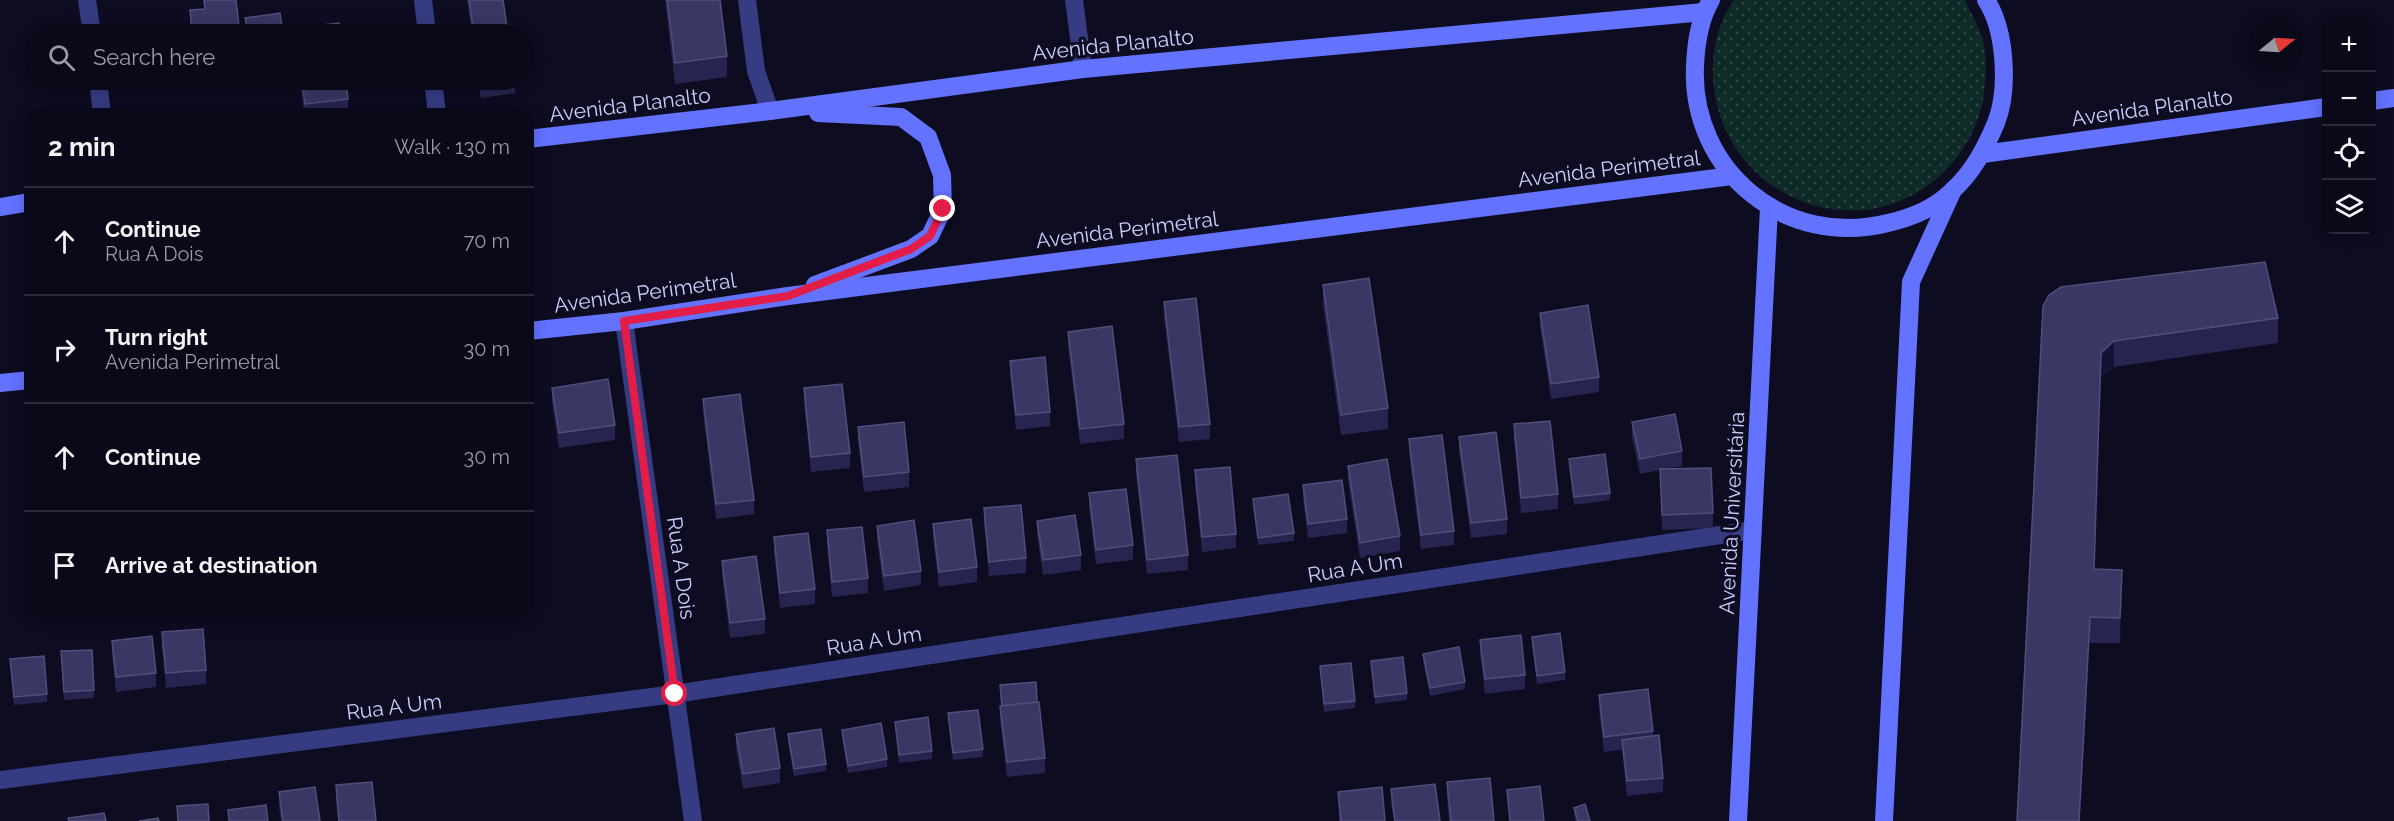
<!DOCTYPE html>
<html lang="en">
<head>
<meta charset="utf-8">
<style>
	body { margin:0; font-family:Raleway,sans-serif; background:#181726; color:#f1f3f6 }
	.controls { position:absolute; right:18px; top:18px; display:grid; overflow:hidden; border-radius:12px; box-shadow:0 3px 15px #0003 }
	.controls button { width:54px; height:54px; display:grid; place-items:center; padding:0; border:0; border-bottom:2px solid #2a2a38; background:#0a0919; color:#f1f3f6; font:30px sans-serif }
	.compass { position:absolute; left:2250px; top:18px; width:54px; height:54px; border-radius:50%; background:#0a0919; box-shadow:0 3px 15px #0003; rotate:72deg }
	.stop { position:absolute; width:18px; height:18px; margin:-14px; border:4px solid #e11d48; border-radius:50%; background:#fff }
	.stop.end { background:#e11d48; border-color:#fff; box-shadow:0 2px 6px #0008 }
	.list { margin:0; padding:0; list-style:none }
	h2 { display:flex; justify-content:space-between; align-items:center; height:78px; margin:0; padding:0 24px; font-size:26px }
	h2 small { font-size:20px; font-weight:400; color:#999aa2 }
	.list li { display:grid; grid-template-columns:39px 1fr auto; gap:18px; align-items:center; box-sizing:border-box; height:108px; padding:0 24px; border-top:2px solid #2a2a38 }
	.list b { display:block; font-size:22px; white-space:nowrap }
	.list p { margin:0; font-size:20px; white-space:nowrap; color:#999aa2 }
	.list em { font-size:20px; font-style:normal; color:#999aa2 }
	.icon { flex:none; width:33px; height:33px; fill:none; stroke:currentColor; stroke-width:2; stroke-linecap:round; stroke-linejoin:round }
	.map { position:relative; flex:none; width:2394px; height:821px; overflow:hidden }
	.search { position:absolute; background:#0a0919; box-shadow:0 3px 15px #0003; left:24px; top:24px; width:510px; height:66px; display:flex; align-items:center; gap:15px; box-sizing:border-box; padding:0 21px; border-radius:33px; color:#999aa2; font-size:22px }
	.panel { position:absolute; background:#0a0919; box-shadow:0 3px 15px #0003; left:24px; top:108px; width:510px; height:510px; border-radius:18px }
	.map>svg:first-child { display:block }
	.grass { fill:url(#grass-dots) }
	.lines { fill:none; stroke-linecap:round; stroke-linejoin:round }
	.street { stroke:#363c82; stroke-width:18 }
	.secondary { stroke:#6372ff; stroke-width:18 }
	.wall { fill:#272550 }
	.shaded-wall { fill:#151335 }
	.building { fill:#393763; stroke:#504e7b; stroke-width:1.5 }
	.route { stroke:#e11d48; stroke-width:8 }
	.labels { text-anchor:middle; stroke-width:6; stroke-linejoin:round; paint-order:stroke }
	.street-label { font-size:21px; fill:#cccdff; stroke:#0d0c21 }
</style>
</head>
<body>
<div class="map">
<svg width="2394" height="821" viewBox="0 0 2394 821">
	<defs>
		<pattern id="grass-dots" width="8" height="8" patternUnits="userSpaceOnUse" patternTransform="scale(1.5)"><rect width="8" height="8" fill="#0f2b27"/><path d="M2 2h.1M6 6h.1" fill="none" stroke="#314947" stroke-width="1.8" stroke-linecap="round"/></pattern>
	</defs>
	<rect width="100%" height="100%" fill="#0d0c21"/>
	<!-- grass -->
	<path class="grass" d="M1734,0H1965C1970,12 1978,25 1982,37C1988,57 1986,80 1983,100C1978,128 1964,151 1945,171C1870,246 1746,208 1718,109C1708,73 1712,30 1734,0Z"/>
	<g class="lines">
		<!-- street -->
		<g class="street">
			<path d="M87,0L92,34"/>
			<path d="M423,0L427,34"/>
			<path d="M747,0L756,71L770,111"/>
			<path d="M1074,0L1083,69"/>
			<path d="M98,80L102,114"/>
			<path d="M433,80L437,114"/>
			<path d="M624,321L693,821"/>
			<path d="M0,780L675,694L1753,530"/>
		</g>
		<!-- secondary -->
		<g class="secondary">
			<path d="M1711,0C1699,20 1696,43 1695,66C1690,171 1786,249 1888,223C1910,218 1935,208 1952,191C1973,172 1985,149 1996,123C2009,90 2006,30 1986,0"/>
			<path d="M2372,101L2394,98"/>
			<path d="M528,139L770,111L1083,69L1704,12"/>
			<path d="M1983,154L2326,107"/>
			<path d="M0,207L30,202"/>
			<path d="M815,285L911,249L930,236L943,209L942,175L928,137L901,117L818,113"/>
			<path d="M528,331L624,321L788,296L1732,176"/>
			<path d="M0,383L30,380"/>
			<path d="M1738,821L1769,208"/>
			<path d="M1884,821L1911,282L1952,192"/>
		</g>
	</g>
	<!-- wall -->
	<g class="wall">
		<path d="M203,0H236L240,34H191L190,10L204,9Z"/>
		<path d="M467,0H503L508,34H472Z"/>
		<path d="M665,0H720L727,56V77L675,84Z"/>
		<path d="M245,18L283,34H245Z"/>
		<path d="M252,80H276L253,83Z"/>
		<path d="M300,80H346L348,99V114H304Z"/>
		<path d="M478,80H515V93L481,98Z"/>
		<path d="M1323,285L1388,408V429L1341,435L1323,305Z"/>
		<path d="M1164,302L1210,424V439L1179,442L1164,317Z"/>
		<path d="M2043,306L2278,318V343L2114,367L2101,378L2094,570L2122,596L2120,643H2090Z"/>
		<path d="M1540,313L1599,377V392L1551,399L1540,327Z"/>
		<path d="M1068,332L1124,424V439L1080,444L1068,346Z"/>
		<path d="M1010,361L1050,412V426L1016,430L1010,375Z"/>
		<path d="M552,388L615,425V440L559,448L552,402Z"/>
		<path d="M804,388L850,453V468L811,472L804,402Z"/>
		<path d="M703,399L754,500V514L716,519L703,413Z"/>
		<path d="M1632,422L1682,451V466L1666,469L1713,513V528L1662,530L1660,470L1640,474L1632,437Z"/>
		<path d="M1514,424L1558,494V509L1521,513L1514,439Z"/>
		<path d="M858,427L909,472V487L864,492L858,442Z"/>
		<path d="M1459,437L1507,519V534L1471,538L1459,452Z"/>
		<path d="M1409,439L1454,531V545L1421,549L1409,454Z"/>
		<path d="M1136,459L1188,555V570L1147,574L1136,474Z"/>
		<path d="M1569,459L1610,493V500L1574,505L1569,466Z"/>
		<path d="M1348,466L1400,536V551L1360,558L1348,481Z"/>
		<path d="M1195,470L1236,534V548L1202,552L1195,485Z"/>
		<path d="M1303,485L1347,519V533L1308,538L1303,499Z"/>
		<path d="M1089,493L1133,545V560L1096,564L1089,508Z"/>
		<path d="M1253,499L1294,533V541L1258,545L1253,506Z"/>
		<path d="M984,508L1026,558V573L989,576L984,523Z"/>
		<path d="M1037,521L1081,555V570L1043,575L1037,536Z"/>
		<path d="M933,524L977,567V582L939,587L933,538Z"/>
		<path d="M877,526L921,571V585L884,591L877,540Z"/>
		<path d="M827,530L868,578V593L832,597L827,545Z"/>
		<path d="M774,537L815,589V604L780,608L774,552Z"/>
		<path d="M722,561L765,619V634L730,638L722,576Z"/>
		<path d="M162,632L206,670V684L166,688L162,647Z"/>
		<path d="M1532,637L1565,672V680L1537,684L1532,645Z"/>
		<path d="M1480,640L1525,675V689L1485,694L1480,654Z"/>
		<path d="M112,641L156,673V687L116,692L112,655Z"/>
		<path d="M61,651L94,690V698L64,700Z"/>
		<path d="M1423,654L1465,682V689L1430,696L1423,661Z"/>
		<path d="M10,659L47,694V702L14,705Z"/>
		<path d="M1371,661L1407,693V700L1375,704Z"/>
		<path d="M1320,666L1355,701V708L1324,712Z"/>
		<path d="M1000,685L1037,702L1045,758V773L1007,777L1000,721V706H1001Z"/>
		<path d="M1599,695L1653,731V736L1663,778V792L1627,796L1622,750L1604,752L1599,710Z"/>
		<path d="M948,713L983,749V757L953,760L948,721Z"/>
		<path d="M895,722L932,751V759L899,763Z"/>
		<path d="M842,730L887,759V767L848,773L842,738Z"/>
		<path d="M736,734L780,768V783L743,789L736,749Z"/>
		<path d="M788,734L826,764V771L794,776L788,742Z"/>
		<path d="M1447,782L1494,821H1449L1447,797Z"/>
		<path d="M336,785L376,821H338L336,800Z"/>
		<path d="M1391,789L1440,821H1394L1391,804Z"/>
		<path d="M279,792L320,821H281L279,807Z"/>
		<path d="M1338,792L1385,821H1339Z"/>
		<path d="M1574,808L1590,821H1576L1574,815Z"/>
	</g>
	<!-- shaded-wall -->
	<g class="shaded-wall">
		<path d="M2114,341V367L2101,378L2094,595V569L2101,353Z"/>
		<path d="M2122,570V596L2120,643V618Z"/>
		<path d="M2090,617V643L2080,821H2079Z"/>
	</g>
	<!-- building -->
	<g class="building">
		<path d="M204,0H236L240,34H192L190,10L205,9Z"/>
		<path d="M469,0H503L508,34H474Z"/>
		<path d="M667,0H720L727,56L675,63Z"/>
		<path d="M280,13L283,34H248L245,18Z"/>
		<path d="M339,23L340,34H297L296,28Z"/>
		<path d="M302,80H346L348,99L305,104Z"/>
		<path d="M480,80H506L481,83Z"/>
		<path d="M2265,262L2278,318L2114,341L2101,353L2094,569L2122,570L2120,618L2090,617L2079,821H2017L2043,306L2049,295L2061,287Z"/>
		<path d="M1369,278L1388,408L1341,415L1323,285Z"/>
		<path d="M1196,298L1210,424L1179,427L1164,302Z"/>
		<path d="M1588,305L1599,377L1551,384L1540,313Z"/>
		<path d="M1112,326L1124,424L1080,429L1068,332Z"/>
		<path d="M1045,357L1050,412L1016,415L1010,361Z"/>
		<path d="M608,379L615,425L559,433L552,388Z"/>
		<path d="M842,384L850,453L811,457L804,388Z"/>
		<path d="M740,394L754,500L716,504L703,399Z"/>
		<path d="M1675,414L1682,451L1640,459L1632,422Z"/>
		<path d="M1550,421L1558,494L1521,498L1514,424Z"/>
		<path d="M904,422L909,472L864,477L858,427Z"/>
		<path d="M1496,432L1507,519L1471,523L1459,437Z"/>
		<path d="M1442,435L1454,531L1421,535L1409,439Z"/>
		<path d="M1605,454L1610,493L1574,497L1569,459Z"/>
		<path d="M1177,455L1188,555L1147,560L1136,459Z"/>
		<path d="M1387,459L1400,536L1360,543L1348,466Z"/>
		<path d="M1230,467L1236,534L1202,537L1195,470Z"/>
		<path d="M1711,468L1713,513L1662,515L1660,469Z"/>
		<path d="M1342,480L1347,519L1308,524L1303,485Z"/>
		<path d="M1126,489L1133,545L1096,550L1089,493Z"/>
		<path d="M1288,494L1294,533L1258,538L1253,499Z"/>
		<path d="M1021,505L1026,558L989,562L984,508Z"/>
		<path d="M1075,515L1081,555L1043,560L1037,521Z"/>
		<path d="M971,519L977,567L939,572L933,524Z"/>
		<path d="M914,520L921,571L884,576L877,526Z"/>
		<path d="M862,527L868,578L832,582L827,530Z"/>
		<path d="M808,533L815,589L780,593L774,537Z"/>
		<path d="M756,556L765,619L730,623L722,561Z"/>
		<path d="M203,629L206,670L166,673L162,632Z"/>
		<path d="M1560,633L1565,672L1537,676L1532,637Z"/>
		<path d="M1521,635L1525,675L1485,679L1480,640Z"/>
		<path d="M152,636L156,673L116,677L112,641Z"/>
		<path d="M1459,647L1465,682L1430,688L1423,654Z"/>
		<path d="M92,650L94,690L64,692L61,651Z"/>
		<path d="M44,656L47,694L14,697L10,659Z"/>
		<path d="M1403,657L1407,693L1375,697L1371,661Z"/>
		<path d="M1351,663L1355,701L1324,704L1320,666Z"/>
		<path d="M1036,682L1037,702L1002,706L1000,685Z"/>
		<path d="M1648,689L1653,731L1604,737L1599,695Z"/>
		<path d="M1039,702L1045,758L1007,762L1000,706Z"/>
		<path d="M978,710L983,749L953,753L948,713Z"/>
		<path d="M928,717L932,751L899,755L895,722Z"/>
		<path d="M881,723L887,759L848,766L842,730Z"/>
		<path d="M774,728L780,768L743,774L736,734Z"/>
		<path d="M821,729L826,764L794,769L788,734Z"/>
		<path d="M1659,735L1663,778L1627,781L1622,740Z"/>
		<path d="M1490,778L1494,821H1451L1447,782Z"/>
		<path d="M372,782L376,821H339L336,785Z"/>
		<path d="M1435,784L1440,821H1395L1391,789Z"/>
		<path d="M1540,786L1544,821H1510L1507,790Z"/>
		<path d="M315,787L320,821H283L279,792Z"/>
		<path d="M1382,787L1385,821H1341L1338,792Z"/>
		<path d="M208,804L209,821H178L177,806Z"/>
		<path d="M1585,804L1590,821H1578L1574,808Z"/>
		<path d="M266,805L268,821H229L228,810Z"/>
		<path d="M104,813L106,821H69L68,818Z"/>
		<path d="M158,818L159,821H139Z"/>
	</g>
	<g class="lines">
		<!-- route -->
		<path class="route" d="M675,694L624,321L788,296L911,249L930,236L943,209"/>
	</g>
	<g class="labels">
		<!-- street labels -->
		<g class="street-label">
			<text transform="translate(1113 45) rotate(-6)" y="7">Avenida Planalto</text>
			<text transform="translate(630 105) rotate(-7)" y="7">Avenida Planalto</text>
			<text transform="translate(2152 108) rotate(-8)" y="7">Avenida Planalto</text>
			<text transform="translate(1609 169) rotate(-7)" y="7">Avenida Perimetral</text>
			<text transform="translate(1127 230) rotate(-7)" y="7">Avenida Perimetral</text>
			<text transform="translate(645 293) rotate(-8)" y="7">Avenida Perimetral</text>
			<text transform="translate(1732 513) rotate(-87)" y="7">Avenida Universitária</text>
			<text transform="translate(681 568) rotate(82)" y="7">Rua A Dois</text>
			<text transform="translate(1355 568) rotate(-9)" y="7">Rua A Um</text>
			<text transform="translate(874 641) rotate(-9)" y="7">Rua A Um</text>
			<text transform="translate(394 707) rotate(-7)" y="7">Rua A Um</text>
		</g>
	</g>
</svg>
<div class="controls">
<button>+</button>
<button>−</button>
<button><svg class="icon" aria-label="locate" viewBox="0 0 24 24"><circle cx="12" cy="12" r="6"/><path d="M12 2v4M12 18v4M2 12h4M18 12h4"/></svg></button>
<button><svg class="icon" aria-label="layers" viewBox="0 0 24 24"><path d="M12 4l9 5-9 5-9-5zM3 14l9 5 9-5"/></svg></button>
</div>
<svg class="compass" viewBox="-18 -18 36 36"><path d="M0-13l5 13h-10z" fill="#e53935"/><path d="M0 13l5-13h-10z" fill="#999aa2"/></svg>
<div class="stop" style="left:675px;top:694px"></div>
<div class="stop end" style="left:943px;top:209px"></div>
<div class="search"><svg class="icon" aria-label="search" viewBox="0 0 24 24"><circle cx="10" cy="10" r="6"/><path d="M15 15l6 6"/></svg>Search here</div>
<section class="panel">
<h2>2 min<small>Walk · 130 m</small></h2>
<ul class="list">
<li><svg class="icon" aria-label="ahead" viewBox="0 0 24 24"><path d="M12 20V5M6 11l6-6 6 6"/></svg><div><b>Continue</b><p>Rua A Dois</p></div><em>70 m</em></li>
<li><svg class="icon" aria-label="right" viewBox="0 0 24 24"><path d="M7 20v-9h11M14 6l5 5-5 5"/></svg><div><b>Turn right</b><p>Avenida Perimetral</p></div><em>30 m</em></li>
<li><svg class="icon" aria-label="ahead" viewBox="0 0 24 24"><path d="M12 20V5M6 11l6-6 6 6"/></svg><div><b>Continue</b></div><em>30 m</em></li>
<li><svg class="icon" aria-label="arrive" viewBox="0 0 24 24"><path d="M6 21V4h12l-3 4 3 4H6"/></svg><div><b>Arrive at destination</b></div></li>
</ul>
</section>
</div>
</body>
</html>
